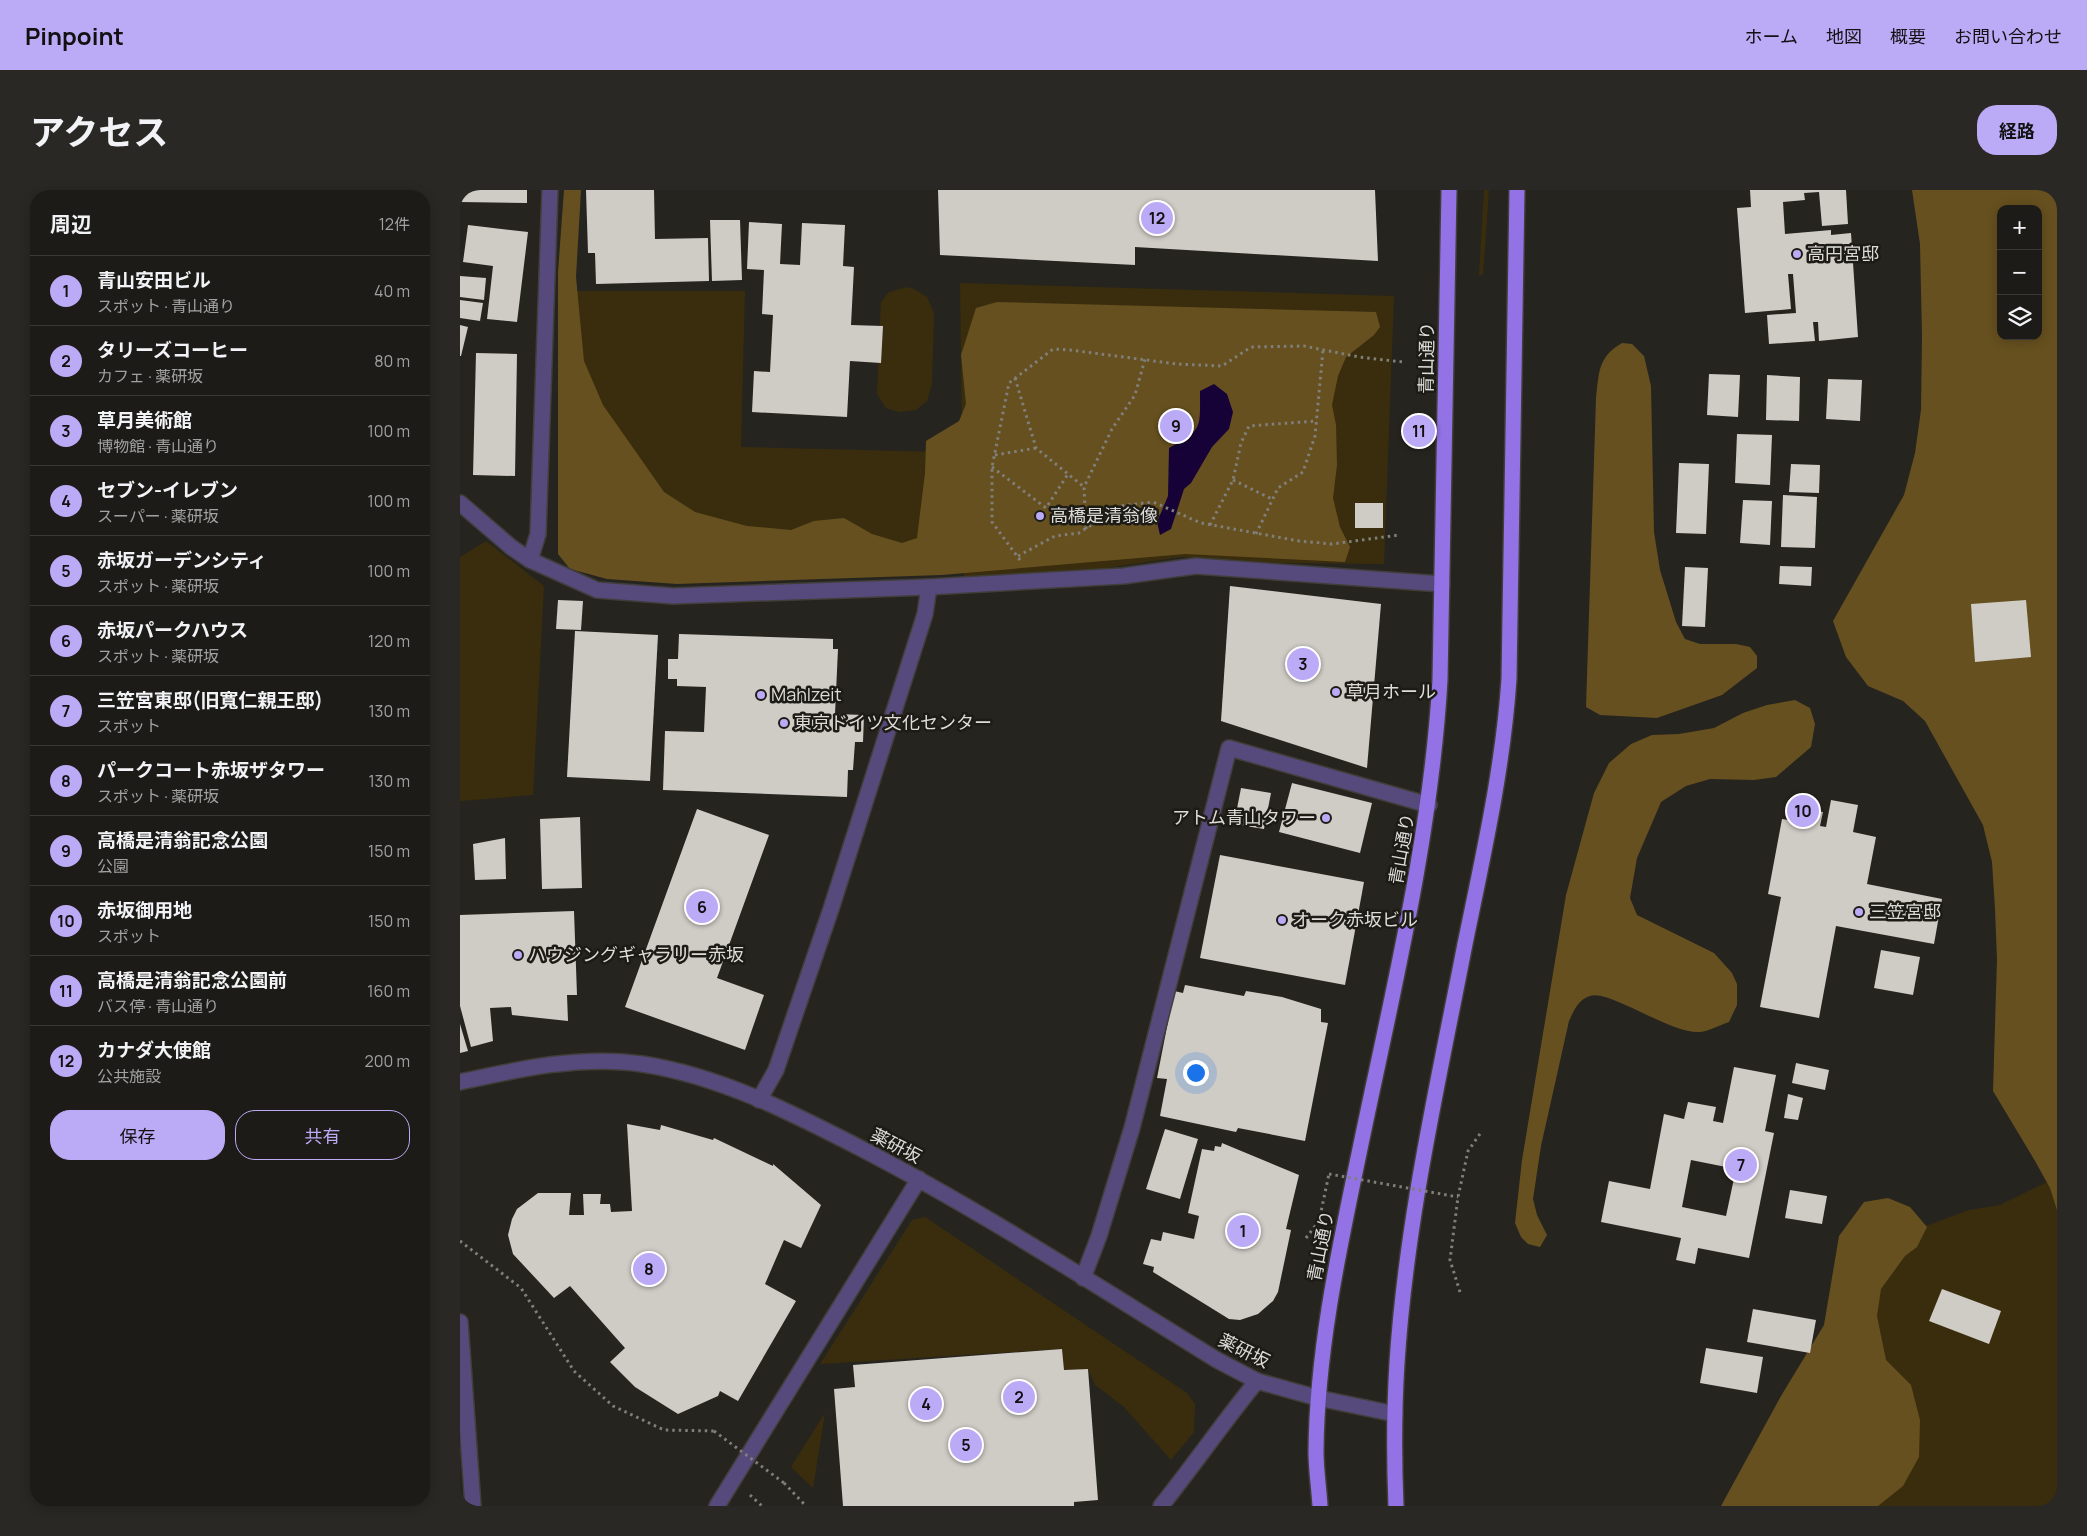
<!DOCTYPE html>
<html lang="ja">
<head>
<meta charset="utf-8">
<style>
	body { margin:0; font-family:Manrope,"Noto Sans JP",sans-serif; background:#292824; color:#f1f3f6 }
	.controls { position:absolute; right:15px; top:15px; display:grid; overflow:hidden; border-radius:10px; box-shadow:0 2px 12px #0003 }
	.controls button { width:45px; height:45px; display:grid; place-items:center; padding:0; border:0; border-bottom:1px solid #3a3936; background:#1c1b17; color:#f1f3f6; font:25px sans-serif }
	.you { position:absolute; left:735px; top:882px; width:18px; height:18px; margin:-12px; border:4px solid #fff; border-radius:50%; background:#1a73e8; box-shadow:0 0 0 8px #1a73e833 }
	.badge { display:grid; place-items:center; width:32px; height:32px; border-radius:50%; background:#bbaaf6; color:#111; font-size:16px; font-weight:700 }
	.pin { position:absolute; translate:-50% -50%; border:2px solid #fff; box-shadow:0 1px 5px #0006 }
	.list { margin:0; padding:0; list-style:none }
	h2 { display:flex; justify-content:space-between; align-items:center; height:65px; margin:0; padding:0 20px; font-size:21px }
	h2 small { font-size:16px; font-weight:400; color:#a0a1a1 }
	.list li { display:grid; grid-template-columns:32px 1fr auto; gap:15px; align-items:center; box-sizing:border-box; height:70px; padding:0 20px; border-top:1px solid #3a3936 }
	.list b { display:block; font-size:19px; white-space:nowrap }
	.list p { margin:0; font-size:16px; white-space:nowrap; color:#a0a1a1 }
	.list em { font-size:16px; font-style:normal; color:#a0a1a1 }
	.actions { display:flex; gap:10px; padding:15px 20px }
	.actions a { flex:1; padding:11px 0; border:1px solid #bbaaf6; border-radius:20px; text-align:center; font-size:18px; color:#bbaaf6 }
	.actions .main { background:#bbaaf6; color:#111 }
	.icon { flex:none; width:28px; height:28px; fill:none; stroke:currentColor; stroke-width:2; stroke-linecap:round; stroke-linejoin:round }
	.map { position:relative; flex:none; width:1597px; height:1316px; overflow:hidden; border-radius:20px }
	header { display:flex; align-items:center; gap:30px; box-sizing:border-box; height:70px; padding:0 25px; background:#bbaaf6; color:#111 }
	header strong { font-size:24px }
	nav { display:flex; gap:28px; margin-inline-start:auto; font-size:18px }
	.intro { display:flex; align-items:center; justify-content:space-between; box-sizing:border-box; height:120px; padding:0 30px }
	h1 { margin:0; font-size:35px }
	.button { padding:12px 22px; border-radius:20px; background:#bbaaf6; color:#111; font-size:18px; font-weight:700 }
	main { display:flex; gap:30px; padding:0 30px }
	aside { flex:1; background:#1c1b17; border-radius:20px; box-shadow:0 2px 12px #0003 }
	.map>svg:first-child { display:block }
	.green { fill:#3a2d0d }
	.forest { fill:#66501f; fill-rule:evenodd }
	.water { fill:#170237 }
	.building { fill:#cfccc6; fill-rule:evenodd }
	.lines { fill:none; stroke-linecap:round; stroke-linejoin:round }
	.minor-casing { stroke:#403e39; stroke-width:18 }
	.tertiary-casing { stroke:#403e39; stroke-width:18 }
	.trunk-casing { stroke:#403e39; stroke-width:18 }
	.path { stroke:#807f7a; stroke-width:3; stroke-dasharray:2.5 4; stroke-linecap:butt }
	.minor { stroke:#564a7c; stroke-width:15 }
	.tertiary { stroke:#564a7c; stroke-width:15 }
	.trunk { stroke:#9272e4; stroke-width:15 }
	.path-bridge { stroke:#807f7a; stroke-width:3; stroke-dasharray:2.5 4; stroke-linecap:butt }
	.poi-dot { fill:#bbaaf6; stroke:#1d1b16; stroke-width:2 }
	.labels { text-anchor:middle; stroke-width:5; stroke-linejoin:round; paint-order:stroke }
	.poi-label { font-size:18px; fill:#dddcd8; stroke:#1d1b16; text-anchor:start }
	.street-label { font-size:18px; fill:#dddcd8; stroke:#1d1b16 }
</style>
</head>
<body>
<header>
<strong>Pinpoint</strong>
<nav><a>ホーム</a><a>地図</a><a>概要</a><a>お問い合わせ</a></nav>
</header>
<div class="intro"><h1>アクセス</h1><a class="button">経路</a></div>
<main>
<aside>
<h2>周辺<small>12件</small></h2>
<ul class="list">
<li><span class="badge">1</span><div><b>青山安田ビル</b><p>スポット · 青山通り</p></div><em>40 m</em></li>
<li><span class="badge">2</span><div><b>タリーズコーヒー</b><p>カフェ · 薬研坂</p></div><em>80 m</em></li>
<li><span class="badge">3</span><div><b>草月美術館</b><p>博物館 · 青山通り</p></div><em>100 m</em></li>
<li><span class="badge">4</span><div><b>セブン-イレブン</b><p>スーパー · 薬研坂</p></div><em>100 m</em></li>
<li><span class="badge">5</span><div><b>赤坂ガーデンシティ</b><p>スポット · 薬研坂</p></div><em>100 m</em></li>
<li><span class="badge">6</span><div><b>赤坂パークハウス</b><p>スポット · 薬研坂</p></div><em>120 m</em></li>
<li><span class="badge">7</span><div><b>三笠宮東邸(旧寬仁親王邸)</b><p>スポット</p></div><em>130 m</em></li>
<li><span class="badge">8</span><div><b>パークコート赤坂ザタワー</b><p>スポット · 薬研坂</p></div><em>130 m</em></li>
<li><span class="badge">9</span><div><b>高橋是清翁記念公園</b><p>公園</p></div><em>150 m</em></li>
<li><span class="badge">10</span><div><b>赤坂御用地</b><p>スポット</p></div><em>150 m</em></li>
<li><span class="badge">11</span><div><b>高橋是清翁記念公園前</b><p>バス停 · 青山通り</p></div><em>160 m</em></li>
<li><span class="badge">12</span><div><b>カナダ大使館</b><p>公共施設</p></div><em>200 m</em></li>
</ul>
<div class="actions"><a class="main">保存</a><a>共有</a></div>
</aside>
<div class="map">
<svg width="1597" height="1316" viewBox="0 0 1597 1316">
	<rect width="100%" height="100%" fill="#26241f"/>
	<!-- green -->
	<g class="green">
		<path d="M1024,0H1029L1023,85H1019Z"/>
		<path d="M500,93L934,106L924,374L819,373L722,367L632,380L504,387Z"/>
		<path d="M447,97L456,100L467,107L474,123L472,194L467,211L456,220L439,222L426,218L417,204L421,112L429,102Z"/>
		<path d="M109,101H285L281,257L482,262V359L244,346L119,211Z"/>
		<path d="M26,351L84,396L73,605L0,611V367Z"/>
		<path d="M1597,991V1316H1373L1395,1139L1449,1042L1509,1020L1540,1015L1587,992Z"/>
		<path d="M465,1027L727,1203L735,1214L734,1242L711,1270L664,1217L635,1195L628,1179L604,1180L602,1159L360,1174L452,1030Z"/>
		<path d="M365,1223L353,1298L331,1277Z"/>
	</g>
	<!-- forest -->
	<g class="forest">
		<path d="M104,0H121L116,87L124,171L143,215L204,302L235,322L287,336L331,340L354,331L384,328L412,344L442,353L457,348L465,283L466,251L499,231L506,214L501,165L516,118L537,112L916,122L920,137L914,145L886,167L878,186L872,215L876,235L877,275L873,308L880,337L890,357L885,372L725,364L482,385L217,394L147,389L110,379L98,364V82Z"/>
		<path d="M1452,0H1597V1020L1590,998L1575,971L1533,901L1537,769L1535,719L1532,672L1523,635L1465,531L1443,511L1408,496L1386,467L1373,431L1444,305L1455,263L1461,220L1462,146L1460,54ZM1541,19H1578V146H1541Z"/>
		<path d="M1162,153L1172,154L1184,166L1191,196L1194,342L1200,380L1216,432L1225,449L1240,454H1276L1290,457L1297,466V478L1262,505L1197,528L1140,525L1126,517L1136,208C1139,182 1138,167 1162,153Z"/>
		<path d="M1335,510L1350,518L1355,534L1351,557L1316,587L1294,590L1250,589L1226,596L1201,612L1177,668L1170,708L1177,725L1254,763L1272,783L1277,794V815L1269,832C1260,835 1249,841 1240,842C1210,844 1149,799 1130,806C1118,810 1114,820 1109,831L1081,956L1073,1009L1077,1025L1087,1045L1080,1057L1068,1054L1061,1047L1055,1033L1062,970L1106,705L1134,603L1149,573L1171,554L1192,545L1219,544L1254,538L1283,523L1307,515Z"/>
		<path d="M1428,1008L1450,1017L1467,1037L1457,1057L1445,1066L1421,1099L1417,1126L1426,1170L1451,1195L1460,1230L1459,1267L1443,1296L1418,1316H1261L1321,1206L1364,1135L1379,1046L1404,1012Z"/>
	</g>
	<!-- water -->
	<path class="water" d="M754,194L767,204L773,222L769,239L752,257L731,293L724,299L711,339L700,345L697,332L708,306L709,258C743,240 740,238 740,201Z"/>
	<!-- building -->
	<g class="building">
		<path d="M0,0H67V13L0,12Z"/>
		<path d="M126,0H194L195,49L248,48L249,91L136,94L135,63H128Z"/>
		<path d="M478,0H915L918,71L675,57V75L480,65Z"/>
		<path d="M1290,0H1386L1388,34L1362,36L1359,2L1344,3L1345,10L1323,12L1325,44L1371,40V45L1391,43L1398,147L1359,151L1358,132H1353L1355,151L1309,154L1307,125L1336,123L1333,84H1328L1331,119L1285,123L1277,18L1291,17Z"/>
		<path d="M250,30H280L282,90L252,91Z"/>
		<path d="M289,32L322,34L320,74L340,75L342,33L385,35L383,76L394,77L391,135L423,136L421,173L390,171L387,227L292,222L294,181L310,182L313,125L302,124L304,80L287,79Z"/>
		<path d="M8,35L68,42L57,132L27,129L33,76L3,72Z"/>
		<path d="M0,86L26,88L24,110L0,107Z"/>
		<path d="M0,110L23,113L20,131L0,128Z"/>
		<path d="M0,135L8,137L1,166H0Z"/>
		<path d="M16,163L57,164L55,286L13,285Z"/>
		<path d="M1249,184L1280,185L1278,227L1247,225Z"/>
		<path d="M1307,185L1340,187L1339,231L1306,230Z"/>
		<path d="M1368,189L1402,190L1400,231L1366,229Z"/>
		<path d="M1277,244L1312,245L1310,295L1275,293Z"/>
		<path d="M1219,273L1249,274L1246,344L1216,343Z"/>
		<path d="M1331,274L1360,275L1359,303L1329,302Z"/>
		<path d="M1323,305L1357,307L1355,358L1321,357Z"/>
		<path d="M1283,310L1312,311L1310,355L1280,353Z"/>
		<rect x="895" y="313" width="28" height="25"/>
		<path d="M1320,376L1352,377L1351,396L1319,394Z"/>
		<path d="M1225,377L1248,378L1245,437L1222,436Z"/>
		<path d="M770,396L921,414L907,578L761,531Z"/>
		<path d="M98,410L123,411L121,440L96,439Z"/>
		<path d="M1566,410L1571,467L1515,472L1511,414Z"/>
		<path d="M115,441L198,445L190,591L107,587Z"/>
		<path d="M219,444L373,449V459H378L375,524L404,525L403,552H395L393,580H388L387,607L203,600L205,541L244,542L246,497L217,496V489H208V469H218Z"/>
		<path d="M832,593L912,613L900,663L819,642Z"/>
		<path d="M781,598L811,603L804,639L774,634Z"/>
		<path d="M1371,610L1398,615L1393,642L1416,647L1407,694L1482,709L1474,754L1376,736L1359,828L1300,817L1321,707L1308,704L1322,629L1328,630L1330,616L1363,622L1360,636L1366,637Z"/>
		<path d="M237,619L309,645L257,788L304,805L285,860L165,817Z"/>
		<path d="M120,627L122,698L82,699L80,629Z"/>
		<path d="M45,648L46,689L15,690L13,654Z"/>
		<path d="M760,665L904,692L885,795L740,768Z"/>
		<path d="M114,721L117,805H107L108,831L52,825L51,817L30,818L33,851L11,857L0,816V725Z"/>
		<path d="M1421,760L1460,767L1453,805L1414,798Z"/>
		<path d="M725,795L784,806L786,801L822,807L861,819V832L868,833L845,951L778,938L776,942L700,926L707,889L697,888L714,801L723,803Z"/>
		<path d="M0,834L8,861L0,863Z"/>
		<path d="M1336,873L1369,880L1365,900L1332,893Z"/>
		<path d="M1274,877L1316,885L1305,941L1314,943L1289,1068L1238,1058L1235,1074L1216,1070L1221,1048L1141,1032L1149,991L1190,999L1204,924L1224,929L1228,912L1256,917L1253,931L1263,933ZM1231,970L1276,979L1266,1026L1222,1017Z"/>
		<path d="M1328,904L1343,908L1338,930L1324,928Z"/>
		<path d="M167,934L200,940L201,935L253,950L254,948L313,976V974L361,1015L341,1058L324,1050L305,1094L336,1111L278,1211L260,1201L258,1206L218,1224L175,1197L150,1172L165,1158L110,1096L94,1108L53,1064L48,1045L52,1029L57,1019L78,1003H111L109,1025H124L123,1004H141L140,1014H150L151,1022L172,1021Z"/>
		<path d="M705,939L738,949L720,1009L686,999Z"/>
		<path d="M762,953L839,985L826,1039L831,1040L818,1102L813,1111L798,1124L780,1130L769,1129L693,1082L694,1077L683,1074L691,1049L701,1051L703,1042L734,1049L739,1026L728,1023L742,959L754,961L755,956L761,957Z"/>
		<path d="M1330,1000L1367,1006L1362,1034L1325,1028Z"/>
		<path d="M1482,1099L1541,1121L1529,1154L1469,1131Z"/>
		<path d="M1293,1119L1356,1130L1350,1163L1287,1152Z"/>
		<path d="M1246,1158L1303,1167L1297,1203L1240,1193Z"/>
		<path d="M602,1159L604,1180L628,1179L638,1310L614,1312V1316H383L374,1199L395,1197L393,1175Z"/>
	</g>
	<g class="lines">
		<defs>
			<g id="minor">
				<path d="M0,313L51,357L70,370L137,400L213,406L469,397L663,386L736,376L982,394"/>
				<path d="M70,370L78,344L90,0"/>
				<path d="M299,910L316,880L371,719L465,424L469,397"/>
				<path d="M623,1088L639,1046L672,938L769,558L969,615"/>
				<path d="M0,1132L13,1316"/>
				<path d="M257,1316L459,989"/>
				<path d="M701,1316C734,1275 764,1231 797,1191"/>
			</g>
			<path id="tertiary" d="M0,892C59,879 122,865 182,874C261,886 334,924 404,960C525,1023 640,1098 757,1170L797,1191L858,1208L935,1224"/>
			<g id="trunk">
				<path d="M860,1316C859,1298 856,1280 856,1261C857,1157 880,1055 901,954C933,800 971,647 980,490L989,0"/>
				<path d="M936,1316C934,1268 934,1221 937,1173C946,1032 978,893 1005,754C1023,666 1043,579 1049,489L1057,0"/>
			</g>
		</defs>
		<!-- minor casing -->
		<use href="#minor" class="minor-casing"/>
		<!-- tertiary casing -->
		<use href="#tertiary" class="tertiary-casing"/>
		<!-- trunk casing -->
		<use href="#trunk" class="trunk-casing"/>
		<!-- path -->
		<g class="path">
			<path d="M555,188L576,258L624,297"/>
			<path d="M535,265L576,258"/>
			<path d="M532,277L586,318L608,284"/>
			<path d="M773,290L812,309"/>
			<path d="M750,335L773,290L781,253L789,236L856,231"/>
			<path d="M626,339L624,297L652,239L675,205L685,169"/>
			<path d="M796,344L818,298L843,282L855,246L863,160"/>
			<path d="M558,366L595,346L619,343L660,316L693,312L741,333L839,351L872,354L939,345"/>
			<path d="M560,370L532,332V277L549,193L593,159L610,160L717,174L762,176L791,157L844,156L899,167L943,172"/>
			<path d="M846,1048L859,1031L869,984"/>
			<path d="M0,1051L61,1098L114,1181L153,1216L204,1240L254,1241"/>
			<path d="M1000,1102L990,1070L998,1007L1008,961L1022,941"/>
			<path d="M324,1293L346,1316"/>
			<path d="M290,1305L302,1316"/>
		</g>
		<!-- minor -->
		<use href="#minor" class="minor"/>
		<!-- tertiary -->
		<use href="#tertiary" class="tertiary"/>
		<!-- trunk -->
		<use href="#trunk" class="trunk"/>
		<!-- path-bridge -->
		<g class="path-bridge">
			<path d="M869,984L998,1007"/>
			<path d="M254,1241L324,1293"/>
		</g>
	</g>
	<!-- markers -->
	<g class="poi-dot">
		<circle cx="1337" cy="64" r="5"/>
		<circle cx="580" cy="326" r="5"/>
		<circle cx="876" cy="502" r="5"/>
		<circle cx="301" cy="505" r="5"/>
		<circle cx="324" cy="533" r="5"/>
		<circle cx="866" cy="628" r="5"/>
		<circle cx="1399" cy="722" r="5"/>
		<circle cx="822" cy="730" r="5"/>
		<circle cx="58" cy="765" r="5"/>
	</g>
	<g class="labels">
		<!-- poi labels -->
		<g class="poi-label">
			<text x="1347" y="70">高円宮邸</text>
			<text x="590" y="332">高橋是清翁像</text>
			<text x="886" y="508">草月ホール</text>
			<text x="311" y="511">Mahlzeit</text>
			<text x="334" y="539">東京ドイツ文化センター</text>
			<text x="856" y="634" text-anchor="end">アトム青山タワー</text>
			<text x="1409" y="728">三笠宮邸</text>
			<text x="832" y="736">オーク赤坂ビル</text>
			<text x="68" y="771">ハウジングギャラリー赤坂</text>
		</g>
		<!-- street labels -->
		<g class="street-label">
			<text transform="translate(967 168) rotate(-89)" y="6">青山通り</text>
			<text transform="translate(942 659) rotate(-80)" y="6">青山通り</text>
			<text transform="translate(436 956) rotate(27)" y="6">薬研坂</text>
			<text transform="translate(861 1056) rotate(-79)" y="6">青山通り</text>
			<text transform="translate(784 1161) rotate(26)" y="6">薬研坂</text>
		</g>
	</g>
</svg>
<div class="controls">
<button>+</button>
<button>−</button>
<button><svg class="icon" aria-label="layers" viewBox="0 0 24 24"><path d="M12 4l9 5-9 5-9-5zM3 14l9 5 9-5"/></svg></button>
</div>
<div class="you"></div>
<div class="pin badge" style="left:783px;top:1041px">1</div>
<div class="pin badge" style="left:559px;top:1207px">2</div>
<div class="pin badge" style="left:843px;top:474px">3</div>
<div class="pin badge" style="left:466px;top:1214px">4</div>
<div class="pin badge" style="left:506px;top:1255px">5</div>
<div class="pin badge" style="left:242px;top:717px">6</div>
<div class="pin badge" style="left:1281px;top:975px">7</div>
<div class="pin badge" style="left:189px;top:1079px">8</div>
<div class="pin badge" style="left:716px;top:236px">9</div>
<div class="pin badge" style="left:1343px;top:621px">10</div>
<div class="pin badge" style="left:959px;top:241px">11</div>
<div class="pin badge" style="left:697px;top:28px">12</div>
</div>
</main>
</body>
</html>
